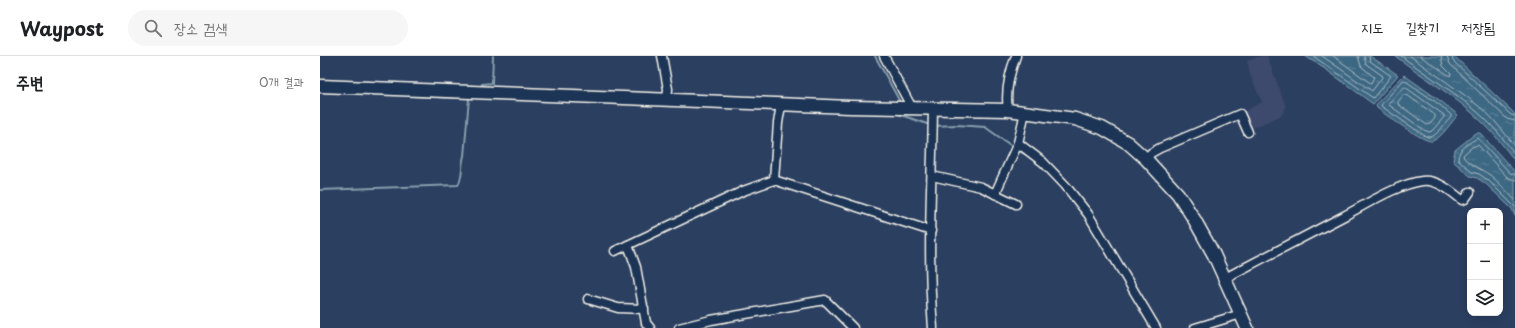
<!DOCTYPE html>
<html lang="ko">
<head>
<meta charset="utf-8">
<style>
	body { margin:0; font-family:"Playpen Sans","Poor Story",sans-serif; background:#f6f6f6; color:#202124 }
	.controls { position:absolute; right:12px; bottom:12px; display:grid; overflow:hidden; border-radius:8px; box-shadow:0 2px 10px #0003 }
	.controls button { width:36px; height:36px; display:grid; place-items:center; padding:0; border:0; border-bottom:1px solid #e0e0e0; background:#fff; color:#202124; font:20px sans-serif }
	.list { margin:0; padding:0; list-style:none }
	h2 { display:flex; justify-content:space-between; align-items:center; height:52px; margin:0; padding:0 16px; font-size:17px }
	h2 small { font-size:13px; font-weight:400; color:#757577 }
	.icon { flex:none; width:22px; height:22px; fill:none; stroke:currentColor; stroke-width:2; stroke-linecap:round; stroke-linejoin:round }
	.map { position:relative; flex:none; width:1195px; height:272px; overflow:hidden }
	header { display:flex; align-items:center; gap:24px; box-sizing:border-box; height:56px; padding:0 20px; background:#fff; border-bottom:1px solid #e0e0e0 }
	header strong { font-size:19px }
	nav { display:flex; gap:22px; margin-inline-start:auto; font-size:14px }
	.search { width:280px; height:36px; background:#f6f6f6; display:flex; align-items:center; gap:10px; box-sizing:border-box; padding:0 14px; border-radius:22px; color:#757577; font-size:15px }
	main { display:flex }
	aside { flex:1; background:#fff }
	.map>svg:first-child { display:block }
	.built { fill:#3c4a6d }
	.water { fill:url(#water-ripples); stroke:#879fac }
	.lines { fill:none; stroke-linecap:round; stroke-linejoin:round }
	.shore { stroke:#abbac0; stroke-width:1 }
	.stream { stroke:#879fac; stroke-width:2 }
	.street-casing { stroke:#f4f1e8; stroke-width:11 }
	.secondary-casing { stroke:#f4f1e8; stroke-width:15 }
	.street { stroke:#1d3557; stroke-width:8 }
	.secondary { stroke:#1d3557; stroke-width:12 }
</style>
</head>
<body>
<header>
<strong>Waypost</strong>
<div class="search"><svg class="icon" aria-label="search" viewBox="0 0 24 24"><circle cx="10" cy="10" r="6"/><path d="M15 15l6 6"/></svg>장소 검색</div>
<nav><a>지도</a><a>길찾기</a><a>저장됨</a></nav>
</header>
<main>
<aside>
<h2>주변<small>0개 결과</small></h2>
<ul class="list">
</ul>
</aside>
<div class="map">
<svg width="1195" height="272" viewBox="0 0 1195 272">
	<defs>
		<pattern id="water-ripples" width="26" height="14" patternUnits="userSpaceOnUse"><rect width="26" height="14" fill="#3e6884"/><path d="M2 4q2-2 4 0t4 0M15 11q2-2 4 0t4 0" fill="none" stroke="#5a7e95"/></pattern>
	</defs>
	<rect width="100%" height="100%" fill="#2b3f61"/>
	<filter id="ink" filterUnits="userSpaceOnUse"><feTurbulence type="fractalNoise" baseFrequency=".025" numOctaves="2"/><feDisplacementMap in="SourceGraphic" scale="8" xChannelSelector="R" yChannelSelector="G"/><feConvolveMatrix kernelMatrix="1 2 1 2 8 2 1 2 1" color-interpolation-filters="sRGB"/></filter>
	<g filter="url(#ink)">
		<!-- built -->
		<path class="built" d="M940,0H947L966,51L962,59L931,73L923,56L942,46L930,19L927,5Z"/>
		<!-- water -->
		<g class="water">
			<path d="M985,0H1050L1078,19L1053,48L1008,15Z"/>
			<path d="M1075,0H1134L1136,2L1195,58V105C1184,91 1174,77 1161,65C1135,40 1103,21 1075,0Z"/>
			<path d="M1084,19L1122,46L1138,59C1130,67 1122,82 1112,85C1105,87 1064,58 1057,52L1056,49L1059,45Z"/>
			<path d="M1156,77H1160L1195,116V160L1192,153L1166,128L1157,122L1150,120L1133,105L1135,94Z"/>
		</g>
		<g class="lines">
			<!-- shore -->
			<g class="shore">
				<path d="M993,0L1053,42L1071,20L1050,5L1049,0"/>
				<path d="M1002,0L1052,35L1063,20L1046,8L1044,0"/>
				<path d="M1013,0L1049,26L1051,27L1054,21L1041,10L1038,0"/>
				<path d="M1081,0C1108,20 1138,38 1163,61C1175,72 1185,85 1195,98"/>
				<path d="M1090,0C1115,19 1143,36 1167,57C1177,67 1186,79 1195,90"/>
				<path d="M1100,0L1130,20L1131,18L1123,10L1121,0"/>
				<path d="M1127,0L1130,8L1187,63L1195,65"/>
				<path d="M1132,0L1133,5L1191,59L1195,60"/>
				<path d="M1084,24L1120,49L1131,59V61C1126,66 1115,83 1108,81C1106,81 1104,79 1102,78L1061,50L1062,48Z"/>
				<path d="M1085,31L1124,59V61L1112,75L1109,76L1104,74L1069,49V47Z"/>
				<path d="M1084,39H1087L1115,59V62L1110,68L1107,69L1078,48V46Z"/>
				<path d="M1195,119L1190,117L1158,82C1150,86 1138,93 1138,103L1152,116L1159,118L1168,124L1195,151"/>
				<path d="M1195,124L1187,121L1158,89L1152,91L1143,99L1144,102C1152,110 1161,113 1170,119C1179,126 1187,136 1195,144"/>
			</g>
			<!-- stream -->
			<g class="stream">
				<path d="M555,0L579,44V45L577,46"/>
				<path d="M0,24L157,30"/>
				<path d="M161,30L162,28L172,27L173,0"/>
				<path d="M0,36L25,37"/>
				<path d="M363,38L448,42"/>
				<path d="M89,40L146,42"/>
				<path d="M203,44L312,48"/>
				<path d="M493,44L568,46"/>
				<path d="M463,54L476,55"/>
				<path d="M578,58L610,69"/>
				<path d="M614,70L637,69L665,71L693,91"/>
				<path d="M697,94L707,99"/>
				<path d="M0,134L138,129C143,121 141,109 144,100L149,42"/>
			</g>
			<defs>
				<g id="street">
					<path d="M342,0L348,33L347,44"/>
					<path d="M564,0L592,52"/>
					<path d="M613,52C612,125 607,199 613,272"/>
					<path d="M688,54C685,35 689,18 696,0"/>
					<path d="M698,87L723,106L745,129L768,158L836,272"/>
					<path d="M826,103L831,97L840,92L920,58L928,76"/>
					<path d="M612,120L661,131L696,148"/>
					<path d="M454,124L458,67L461,49"/>
					<path d="M675,138L698,87L705,56"/>
					<path d="M308,189L316,211L326,267L330,272"/>
					<path d="M295,195L423,135L454,124L611,175"/>
					<path d="M905,222C944,202 984,181 1024,160C1045,149 1078,128 1102,125C1117,123 1131,135 1142,144L1145,143L1150,136"/>
					<path d="M268,243L298,252L324,253"/>
					<path d="M359,272L391,264L505,244L533,272"/>
					<path d="M875,272L921,258"/>
				</g>
				<path id="secondary" d="M0,30L530,51L688,54L755,63L782,72L808,87L826,103L858,138L874,163L894,199L927,272"/>
			</defs>
			<!-- street casing -->
			<use href="#street" class="street-casing"/>
			<!-- secondary casing -->
			<use href="#secondary" class="secondary-casing"/>
			<!-- street -->
			<use href="#street" class="street"/>
			<!-- secondary -->
			<use href="#secondary" class="secondary"/>
		</g>
	</g>
</svg>
<div class="controls">
<button>+</button>
<button>−</button>
<button><svg class="icon" aria-label="layers" viewBox="0 0 24 24"><path d="M12 4l9 5-9 5-9-5zM3 14l9 5 9-5"/></svg></button>
</div>
</div>
</main>
</body>
</html>
